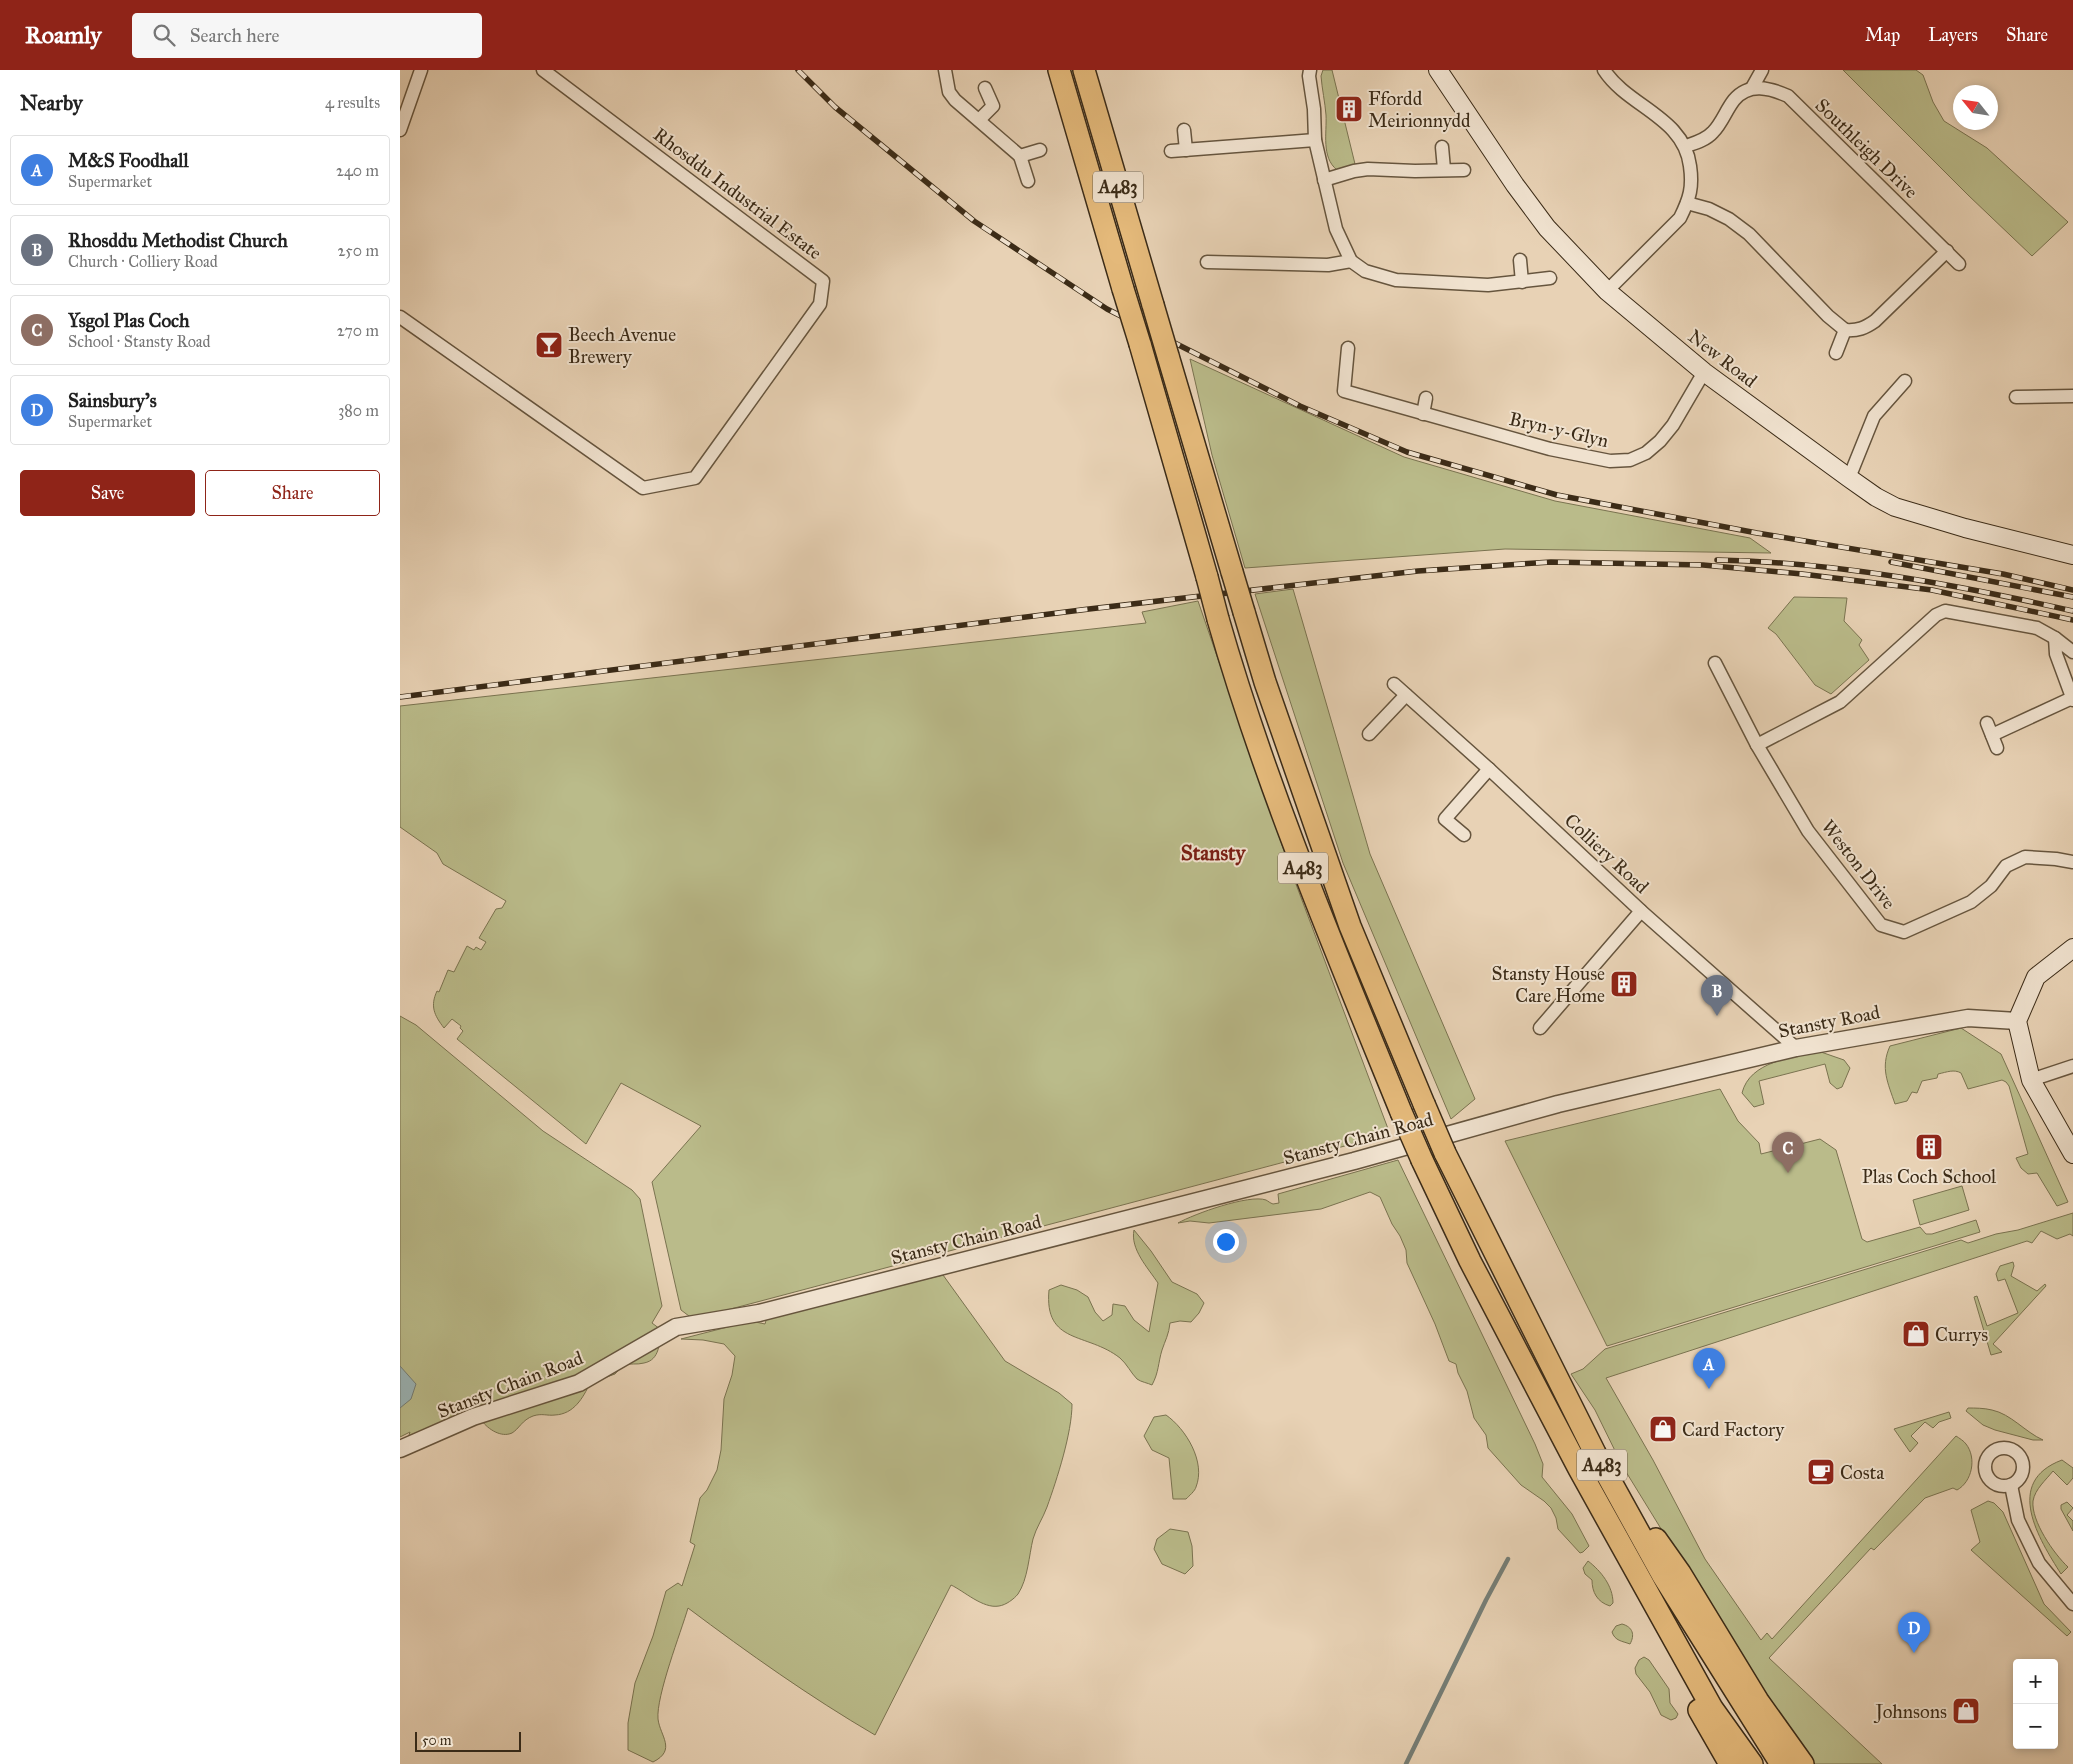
<!DOCTYPE html>
<html lang="en">
<head>
<meta charset="utf-8">
<style>
	body { margin:0; font-family:"IM FELL Great Primer",serif; background:#f6f6f6; color:#222 }
	.controls { position:absolute; right:15px; bottom:15px; display:grid; overflow:hidden; border-radius:5px; box-shadow:0 2px 8px #0003 }
	.controls button { width:45px; height:45px; display:grid; place-items:center; padding:0; border:0; border-bottom:1px solid #e0e0e0; background:#fff; color:#222; font:25px sans-serif }
	.compass { position:absolute; left:1553px; top:15px; width:45px; height:45px; border-radius:50%; background:#fff; box-shadow:0 2px 8px #0003; rotate:300deg }
	.scale { position:absolute; left:15px; bottom:12px; width:106px; box-sizing:border-box; padding-left:5px; border:2px solid #3b2b17; border-top:0; font-size:14px; line-height:18px; white-space:nowrap; color:#3b2b17; -webkit-text-stroke:4px #f0e2cf; paint-order:stroke }
	.you { position:absolute; left:825px; top:1171px; width:18px; height:18px; margin:-12px; border:4px solid #fff; border-radius:50%; background:#1a73e8; box-shadow:0 0 0 8px #1a73e833 }
	.badge { display:grid; place-items:center; width:32px; height:32px; border-radius:50%; background:#8f2418; color:#fff; font-size:16px; font-weight:700 }
	.pin { position:absolute; translate:-50% -41px; filter:drop-shadow(0 1px 2px #0008) }
	.pin::after { content:''; position:absolute; top:26px; width:18px; height:15px; background:inherit; clip-path:polygon(0 0,100% 0,50% 100%) }
	.list { margin:0; padding:0; list-style:none }
	h2 { display:flex; justify-content:space-between; align-items:center; height:65px; margin:0; padding:0 20px; font-size:21px }
	h2 small { font-size:16px; font-weight:400; color:#767676 }
	.list li { display:grid; grid-template-columns:32px 1fr auto; gap:15px; align-items:center; box-sizing:border-box; height:70px; margin:0 10px 10px; padding:0 10px; border:1px solid #e0e0e0; border-radius:5px }
	.list b { display:block; font-size:19px; white-space:nowrap }
	.list p { margin:0; font-size:16px; white-space:nowrap; color:#767676 }
	.list em { font-size:16px; font-style:normal; color:#767676 }
	.actions { display:flex; gap:10px; padding:15px 20px }
	.actions a { flex:1; padding:11px 0; border:1px solid #8f2418; border-radius:5px; text-align:center; font-size:18px; color:#8f2418 }
	.actions .main { background:#8f2418; color:#fff }
	.icon { flex:none; width:28px; height:28px; fill:none; stroke:currentColor; stroke-width:2; stroke-linecap:round; stroke-linejoin:round }
	.map { position:relative; flex:none; width:1673px; height:1694px; overflow:hidden }
	header { display:flex; align-items:center; gap:30px; box-sizing:border-box; height:70px; padding:0 25px; background:#8f2418; color:#fff }
	header strong { font-size:24px }
	nav { display:flex; gap:28px; margin-inline-start:auto; font-size:18px }
	.search { width:350px; height:45px; background:#f6f6f6; display:flex; align-items:center; gap:12px; box-sizing:border-box; padding:0 18px; border-radius:5px; color:#767676; font-size:19px }
	main { display:flex }
	aside { flex:1; background:#fff }
	.map>svg:first-child { display:block }
	.green { fill:#babb8a; stroke:#7a7350 }
	.water { fill:#9bb5b7; stroke:#757e77 }
	.lines { fill:none; stroke-linecap:round; stroke-linejoin:round }
	.stream { stroke:#757e77; stroke-width:4.5 }
	.minor-casing { stroke:#66553e; stroke-width:15 }
	.tertiary-casing { stroke:#66553e; stroke-width:19 }
	.secondary-casing { stroke:#3b2b17; stroke-width:20 }
	.trunk-casing { stroke:#3b2b17; stroke-width:24 }
	.minor { stroke:#f0e2cf; stroke-width:12 }
	.tertiary { stroke:#f0e2cf; stroke-width:16 }
	.secondary { stroke:#f0e2cf; stroke-width:18 }
	.trunk { stroke:#e4b97a; stroke-width:21 }
	.rail-casing { stroke:#3b2b17; stroke-width:5.5 }
	.rail { stroke:#f0e2cf; stroke-width:4; stroke-dasharray:11; stroke-linecap:butt }
	.trunk-bridge-casing { stroke:#3b2b17; stroke-width:24; stroke-linecap:butt }
	.trunk-bridge { stroke:#e4b97a; stroke-width:21 }
	.labels { text-anchor:middle; stroke-width:4; stroke-linejoin:round; paint-order:stroke }
	.shield { fill:#f0e2cf; stroke:#71624e; stroke-width:1 }
	.shield-label { font-size:18px; font-weight:bold; fill:#3b2b17 }
	.poi-label { font-size:19px; fill:#3b2b17; stroke:#f0e2cf; text-anchor:start }
	.street-label { font-size:19px; fill:#3b2b17; stroke:#f0e2cf }
	.quarter-label { font-size:21px; font-weight:bold; fill:#7a1f14; stroke:#f0e2cf }
</style>
</head>
<body>
<header>
<strong>Roamly</strong>
<div class="search"><svg class="icon" aria-label="search" viewBox="0 0 24 24"><circle cx="10" cy="10" r="6"/><path d="M15 15l6 6"/></svg>Search here</div>
<nav><a>Map</a><a>Layers</a><a>Share</a></nav>
</header>
<main>
<aside>
<h2>Nearby<small>4 results</small></h2>
<ul class="list">
<li><span class="badge" style="background:#3f7fe0">A</span><div><b>M&amp;S Foodhall</b><p>Supermarket</p></div><em>240 m</em></li>
<li><span class="badge" style="background:#6b7280">B</span><div><b>Rhosddu Methodist Church</b><p>Church · Colliery Road</p></div><em>250 m</em></li>
<li><span class="badge" style="background:#8d6e63">C</span><div><b>Ysgol Plas Coch</b><p>School · Stansty Road</p></div><em>270 m</em></li>
<li><span class="badge" style="background:#3f7fe0">D</span><div><b>Sainsbury's</b><p>Supermarket</p></div><em>380 m</em></li>
</ul>
<div class="actions"><a class="main">Save</a><a>Share</a></div>
</aside>
<div class="map">
<svg width="1673" height="1694" viewBox="0 0 1673 1694">
	<rect width="100%" height="100%" fill="#e8d2b5"/>
	<filter id="stains"><feTurbulence type="fractalNoise" baseFrequency=".004" numOctaves="4"/><feColorMatrix values="0 0 0 0 .2 0 0 0 0 .09 0 0 0 0 .02 0 0 0 .5 -.17"/></filter>
	<radialGradient id="worn" r=".72"><stop offset=".6" stop-color="#630" stop-opacity="0"/><stop offset="1" stop-color="#630" stop-opacity=".3"/></radialGradient>
	<!-- green -->
	<g class="green">
		<path d="M923,0H932L955,94L937,100C921,87 927,63 926,45C925,32 922,19 921,6Z"/>
		<path d="M1443,0H1516L1523,5L1533,32L1544,51L1587,78L1668,152L1632,186L1568,125Z"/>
		<path d="M790,289L1004,387L1155,431L1350,468L1371,483L1105,479L845,498L812,385Z"/>
		<path d="M893,519L970,784L1075,1029L1051,1049L943,793L855,524Z"/>
		<path d="M1394,527L1447,528L1444,551L1462,570L1459,575L1469,590L1431,624L1415,615L1376,564L1368,558Z"/>
		<path d="M798,531L891,801L990,1064L293,1249L281,1240L252,1112L301,1056L221,1013L186,1074L57,969L63,961L60,958L61,956L52,949L44,958C34,945 30,936 37,921L39,922L48,900L54,902L67,876L74,880L76,877L81,880L86,872L79,868L96,839L102,838L106,831L43,794L37,783L0,757V636L746,553L742,542Z"/>
		<path d="M0,946L16,955L143,1061L232,1120L240,1129L262,1236L252,1253L260,1259C260,1272 260,1290 244,1293C237,1295 230,1293 223,1295L215,1304L190,1313C183,1328 174,1344 155,1345C147,1346 142,1343 133,1346C122,1350 119,1359 112,1363C101,1368 88,1359 82,1351L8,1368L10,1362L0,1367Z"/>
		<path d="M1561,958L1601,984L1668,1132L1657,1136L1637,1103L1628,1104L1621,1098L1616,1088L1628,1084L1609,1016L1606,1012L1602,1010L1568,1019L1561,1003C1554,999 1547,1002 1538,1004L1537,1008L1522,1011L1517,1023L1512,1022L1507,1031L1495,1034C1488,1013 1480,998 1490,976Z"/>
		<path d="M1418,981L1444,990L1450,998L1442,1017L1437,1019L1430,1013L1425,994L1359,1011L1364,1034L1354,1037L1342,1023C1350,991 1392,988 1418,981Z"/>
		<path d="M1320,1019L1338,1051L1359,1073L1361,1084L1420,1069L1436,1080L1462,1169L1467,1172L1520,1157L1526,1164H1532L1576,1150L1580,1162L1207,1276L1105,1071Z"/>
		<path d="M998,1090L1135,1374L1143,1394L1142,1407L1172,1444L1189,1476L1183,1482L1180,1483L1158,1459L1156,1448L1151,1438L1144,1431L1121,1415L1088,1378L1086,1365L1074,1348L1067,1321L1058,1303L1056,1294L1049,1291L1035,1254L1007,1193L1006,1180L1000,1166L992,1154L980,1127L970,1122L921,1139L809,1153L790,1151L778,1153C794,1144 849,1124 866,1130C868,1131 870,1133 873,1134L879,1133L878,1124Z"/>
		<path d="M1562,1116L1569,1140L1520,1155L1513,1130Z"/>
		<path d="M1673,1143V1166L1670,1164L1657,1169L1641,1161L1632,1173L1627,1171L1206,1308L1253,1390L1305,1489L1361,1570L1367,1563L1372,1569L1556,1366C1559,1368 1564,1371 1566,1374C1577,1388 1572,1412 1557,1420L1553,1418L1525,1428L1474,1480L1471,1478L1369,1588L1482,1694H1410L1279,1488L1223,1397L1195,1340L1171,1304L1183,1299L1205,1279L1561,1170L1568,1173L1596,1164L1618,1160Z"/>
		<path d="M734,1160L751,1181L772,1212L797,1224L804,1233L799,1243L791,1252L780,1251L770,1253C769,1264 765,1271 762,1280C758,1293 759,1302 752,1315C748,1313 741,1312 737,1309C731,1303 727,1294 720,1288C687,1262 644,1275 649,1220L661,1215L677,1220L688,1227L695,1242L703,1251L712,1245L713,1234L725,1236L734,1250L749,1262L758,1213C748,1198 730,1179 734,1160Z"/>
		<path d="M1613,1192L1614,1196L1611,1206L1637,1221L1645,1214L1646,1216L1593,1274L1602,1282L1591,1285L1574,1227L1577,1226L1587,1256L1618,1243L1605,1209L1598,1211L1596,1204L1600,1196Z"/>
		<path d="M543,1205L605,1291L659,1323L672,1334C672,1363 657,1409 647,1437C643,1448 636,1458 633,1469C629,1485 628,1509 618,1524C614,1529 606,1535 599,1536C583,1539 564,1521 551,1515L475,1665C410,1627 348,1583 288,1538C281,1562 256,1626 258,1649C260,1666 277,1680 253,1692L228,1680V1653L235,1613L253,1566L266,1521L278,1513L282,1516L295,1475L290,1472L300,1428L307,1420L317,1400L321,1380L324,1329L332,1305L335,1286L324,1274L303,1270L281,1269L351,1251L365,1254L367,1247Z"/>
		<path d="M1568,1338C1575,1338 1584,1338 1592,1340C1611,1344 1625,1362 1643,1370H1633L1595,1360L1583,1355L1566,1341Z"/>
		<path d="M1549,1342L1551,1348L1539,1352L1533,1358L1525,1352L1511,1366L1518,1373L1510,1382L1494,1359Z"/>
		<path d="M766,1345C786,1359 806,1392 796,1417C795,1421 789,1426 786,1429H773L769,1388L752,1380L744,1366L754,1347Z"/>
		<path d="M1662,1390L1673,1398V1408L1667,1415L1653,1401C1646,1410 1635,1419 1633,1431C1631,1451 1654,1484 1668,1497L1661,1504C1639,1469 1603,1412 1662,1390Z"/>
		<path d="M1588,1431L1594,1433L1603,1442L1644,1534L1671,1562L1667,1566L1571,1480L1580,1472L1571,1440Z"/>
		<path d="M1667,1432L1673,1438L1667,1445L1673,1451V1461L1661,1439V1435Z"/>
		<path d="M770,1459L788,1462L792,1476L793,1496L785,1504L762,1494L754,1479L757,1469Z"/>
		<path d="M1188,1491C1201,1501 1213,1516 1213,1533L1210,1536C1197,1532 1192,1522 1192,1510L1185,1504L1183,1498Z"/>
		<path d="M1222,1554C1233,1557 1235,1565 1230,1574C1222,1571 1215,1571 1212,1562L1216,1556Z"/>
		<path d="M1244,1587L1249,1590L1269,1619L1270,1633L1278,1644L1276,1648L1271,1650L1261,1645L1250,1622L1236,1604L1235,1598L1239,1590Z"/>
	</g>
	<!-- water -->
	<path class="water" d="M0,1296L16,1314L11,1329L0,1338Z"/>
	<g class="lines">
		<!-- stream -->
		<path class="stream" d="M1006,1694L1086,1530L1108,1489"/>
		<defs>
			<g id="minor">
				<path d="M545,0L549,22L555,30L620,86L640,80"/>
				<path d="M910,0L909,6L914,39L915,70L936,159L951,191L965,201L996,210L1088,215L1150,208"/>
				<path d="M1204,0C1228,37 1284,47 1290,96C1293,117 1290,128 1280,148L1207,221"/>
				<path d="M1352,18L1362,0"/>
				<path d="M579,50L593,36L585,18"/>
				<path d="M0,60L21,0"/>
				<path d="M784,60L786,80"/>
				<path d="M1286,76C1295,73 1306,70 1313,62C1322,53 1326,40 1334,30C1349,12 1370,18 1388,26L1559,194"/>
				<path d="M1042,77L1044,99"/>
				<path d="M771,81L915,70"/>
				<path d="M620,86L628,111"/>
				<path d="M924,110L954,101L968,99L1015,101L1064,100"/>
				<path d="M1287,133L1309,139L1329,149L1349,164L1428,246L1445,260"/>
				<path d="M1120,190L1122,212"/>
				<path d="M807,192L928,195L951,191"/>
				<path d="M0,247L243,418L295,408L420,234L423,211L143,0"/>
				<path d="M948,278L944,321L1150,379L1210,391L1230,390L1246,383L1260,371L1273,355L1304,302"/>
				<path d="M1436,283L1445,260C1458,261 1465,258 1475,251L1547,181"/>
				<path d="M1616,327L1673,326"/>
				<path d="M1023,344L1026,328"/>
				<path d="M1449,408L1474,346L1505,311"/>
				<path d="M1655,568L1656,584L1673,630"/>
				<path d="M1315,593L1357,675L1408,761L1481,855L1504,862L1571,832L1591,816L1606,796L1625,787L1656,789L1673,792"/>
				<path d="M994,614L1089,699L1241,841L1396,978"/>
				<path d="M1587,653L1597,678"/>
				<path d="M969,664L1006,625"/>
				<path d="M1592,665L1672,628"/>
				<path d="M1357,675L1440,632L1536,545L1545,541L1637,558L1655,568L1673,582"/>
				<path d="M1064,765L1045,749L1089,699"/>
				<path d="M1140,958L1241,841"/>
				<path d="M1631,1010L1673,996"/>
				<circle cx="1604" cy="1397" r="19"/>
				<path d="M1611,1415L1618,1450L1639,1493L1673,1534"/>
			</g>
			<path id="tertiary" d="M0,1379L73,1347L179,1313L276,1257L359,1243L954,1091L1158,1034L1396,978L1568,948L1617,951"/>
			<g id="secondary">
				<path d="M1038,0L1115,115L1147,158L1207,221L1304,302L1449,408L1476,427L1495,437L1565,458L1673,485"/>
				<path d="M1673,878L1636,907L1617,951L1631,1010L1673,1084"/>
			</g>
			<g id="trunk">
				<path d="M659,0L723,219"/>
				<path d="M684,0L753,235"/>
				<path d="M740,274L807,507"/>
				<path d="M768,286L832,502"/>
				<path d="M844,542L865,612L950,856L1024,1034"/>
				<path d="M818,549C866,717 935,880 1001,1042"/>
				<path d="M1045,1083L1195,1383L1263,1506L1381,1694"/>
				<path d="M1022,1090L1070,1191L1179,1399L1312,1638L1352,1694"/>
				<path d="M1256,1469L1280,1503L1358,1631L1403,1694"/>
				<path d="M1299,1640L1330,1694"/>
			</g>
		</defs>
		<!-- minor casing -->
		<use href="#minor" class="minor-casing"/>
		<!-- tertiary casing -->
		<use href="#tertiary" class="tertiary-casing"/>
		<!-- secondary casing -->
		<use href="#secondary" class="secondary-casing"/>
		<!-- trunk casing -->
		<use href="#trunk" class="trunk-casing"/>
		<!-- minor -->
		<use href="#minor" class="minor"/>
		<!-- tertiary -->
		<use href="#tertiary" class="tertiary"/>
		<!-- secondary -->
		<use href="#secondary" class="secondary"/>
		<!-- trunk -->
		<use href="#trunk" class="trunk"/>
		<defs>
			<g id="rail">
				<path d="M398,0L435,37L574,151L707,239L900,336L1007,382L1157,425L1357,463L1603,504L1673,520"/>
				<path d="M1317,490C1435,492 1558,515 1673,541"/>
				<path d="M1491,492L1673,527"/>
				<path d="M0,627L689,539L1018,501L1151,492L1303,495L1402,504L1532,520L1673,550"/>
			</g>
		</defs>
		<!-- rail casing -->
		<use href="#rail" class="rail-casing"/>
		<!-- rail -->
		<use href="#rail" class="rail"/>
		<defs>
			<g id="trunk-bridge">
				<path d="M723,219L740,274"/>
				<path d="M753,235L768,286"/>
				<path d="M832,502L844,542"/>
				<path d="M807,507L818,549"/>
				<path d="M1024,1034L1045,1083"/>
				<path d="M1001,1042L1022,1090"/>
			</g>
		</defs>
		<!-- trunk-bridge casing -->
		<use href="#trunk-bridge" class="trunk-bridge-casing"/>
		<!-- trunk-bridge -->
		<use href="#trunk-bridge" class="trunk-bridge"/>
	</g>
	<!-- icons -->
	<defs>
		<symbol id="building-square" viewBox="-11 -11 22 22"><rect x="-9" y="-9" width="18" height="18" rx="4" fill="#8f2418" stroke="#f0e2cf"/><path d="M-4-6H4V6H1V3H-1V6H-4ZM-2.5-4.3h1.7v1.8h-1.7ZM.8-4.3h1.7v1.8H.8ZM-2.5-1h1.7V.8h-1.7ZM.8-1h1.7V.8H.8Z" fill="#fff"/></symbol>
		<symbol id="bar-square" viewBox="-11 -11 22 22"><rect x="-9" y="-9" width="18" height="18" rx="4" fill="#8f2418" stroke="#f0e2cf"/><path d="M-6-5H6L.8 .8V4.5H3.5V6h-7V4.5H-.8V.8Z" fill="#fff"/></symbol>
		<symbol id="shop-square" viewBox="-11 -11 22 22"><rect x="-9" y="-9" width="18" height="18" rx="4" fill="#8f2418" stroke="#f0e2cf"/><path d="M-5-2.5h2.3a2.7 3.5 0 0 1 5.4 0H5L5.5 6h-11ZM-1.5-2.5h3a1.5 2.3 0 0 0-3 0Z" fill="#fff"/></symbol>
		<symbol id="cafe-square" viewBox="-11 -11 22 22"><rect x="-9" y="-9" width="18" height="18" rx="4" fill="#8f2418" stroke="#f0e2cf"/><path d="M-5.5-4.5H6V0H3Q3 3.5 0 3.5H-2.5Q-5.5 3.5-5.5 0ZM3-3.2v2h1.7v-2ZM-6 4.5H4V6H-6Z" fill="#fff"/></symbol>
	</defs>
	<g fill-rule="evenodd">
		<use href="#building-square" x="933" y="23" width="32" height="32"/>
		<use href="#bar-square" x="133" y="259" width="32" height="32"/>
		<use href="#building-square" x="1208" y="898" width="32" height="32"/>
		<use href="#building-square" x="1513" y="1061" width="32" height="32"/>
		<use href="#shop-square" x="1500" y="1248" width="32" height="32"/>
		<use href="#shop-square" x="1247" y="1343" width="32" height="32"/>
		<use href="#cafe-square" x="1405" y="1386" width="32" height="32"/>
		<use href="#shop-square" x="1550" y="1625" width="32" height="32"/>
	</g>
	<g class="labels">
		<!-- shield labels -->
		<g class="shield">
			<rect x="693" y="101.5" width="50" height="31" rx="4"/>
			<rect x="878" y="782.5" width="50" height="31" rx="4"/>
			<rect x="1177" y="1379.5" width="50" height="31" rx="4"/>
		</g>
		<g class="shield-label">
			<text x="718" y="123">A483</text>
			<text x="903" y="804">A483</text>
			<text x="1202" y="1401">A483</text>
		</g>
		<!-- poi labels -->
		<g class="poi-label">
			<text x="968" y="35">Ffordd<tspan x="968" dy="22">Meirionnydd</tspan></text>
			<text x="168" y="271">Beech Avenue<tspan x="168" dy="22">Brewery</tspan></text>
			<text x="1205" y="910" text-anchor="end">Stansty House<tspan x="1205" dy="22">Care Home</tspan></text>
			<text x="1529" y="1113" text-anchor="middle">Plas Coch School</text>
			<text x="1535" y="1271">Currys</text>
			<text x="1282" y="1366">Card Factory</text>
			<text x="1440" y="1409">Costa</text>
			<text x="1547" y="1648" text-anchor="end">Johnsons</text>
		</g>
		<!-- street labels -->
		<g class="street-label">
			<text transform="translate(1467 78) rotate(44)" y="7">Southleigh Drive</text>
			<text transform="translate(338 123) rotate(37)" y="7">Rhosddu Industrial Estate</text>
			<text transform="translate(1323 288) rotate(38)" y="7">New Road</text>
			<text transform="translate(1159 359) rotate(13)" y="7">Bryn-y-Glyn</text>
			<text transform="translate(1207 783) rotate(43)" y="7">Colliery Road</text>
			<text transform="translate(1459 794) rotate(52)" y="7">Weston Drive</text>
			<text transform="translate(1429 951) rotate(-11)" y="7">Stansty Road</text>
			<text transform="translate(958 1068) rotate(-15)" y="7">Stansty Chain Road</text>
			<text transform="translate(566 1169) rotate(-14)" y="7">Stansty Chain Road</text>
			<text transform="translate(110 1314) rotate(-21)" y="7">Stansty Chain Road</text>
		</g>
		<!-- quarter labels -->
		<g class="quarter-label">
			<text x="813" y="790">Stansty</text>
		</g>
	</g>
	<rect width="100%" height="100%" filter="url(#stains)"/>
	<rect width="100%" height="100%" fill="url(#worn)"/>
</svg>
<div class="controls">
<button>+</button>
<button>−</button>
</div>
<svg class="compass" viewBox="-18 -18 36 36"><path d="M0-13l5 13h-10z" fill="#e53935"/><path d="M0 13l5-13h-10z" fill="#767676"/></svg>
<div class="scale">50 m</div>
<div class="you"></div>
<div class="pin badge" style="left:1309px;top:1319px;background:#3f7fe0">A</div>
<div class="pin badge" style="left:1317px;top:946px;background:#6b7280">B</div>
<div class="pin badge" style="left:1388px;top:1103px;background:#8d6e63">C</div>
<div class="pin badge" style="left:1514px;top:1583px;background:#3f7fe0">D</div>
</div>
</main>
</body>
</html>
